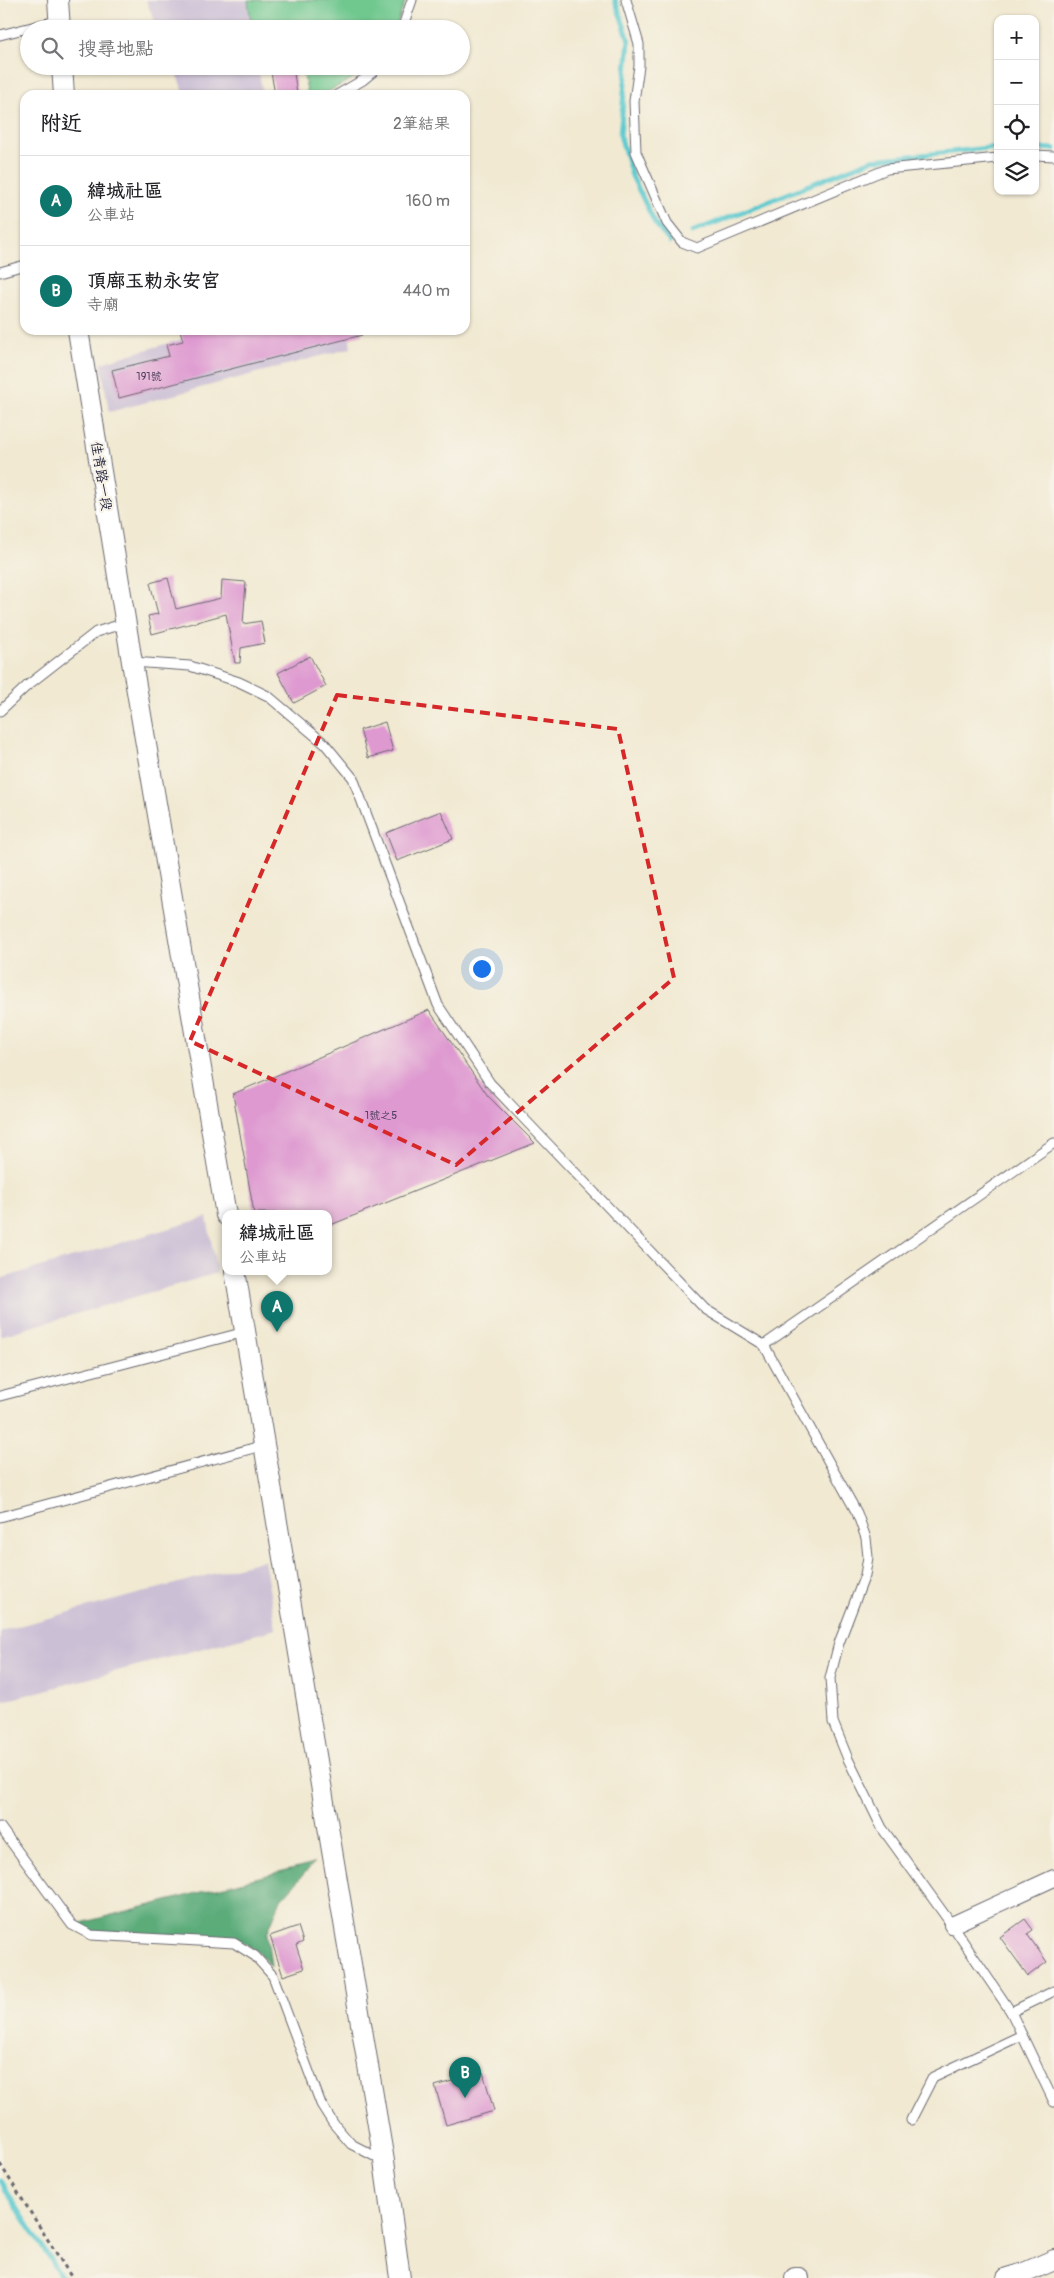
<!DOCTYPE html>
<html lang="zh-TW">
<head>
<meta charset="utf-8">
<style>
	body { margin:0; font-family:Pangolin,"LXGW WenKai TC",sans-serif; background:#f6f6f6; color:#202124 }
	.controls { position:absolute; right:15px; top:15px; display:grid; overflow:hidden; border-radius:10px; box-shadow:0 1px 4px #0004 }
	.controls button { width:45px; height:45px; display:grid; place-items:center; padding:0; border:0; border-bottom:1px solid #e0e0e0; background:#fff; color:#202124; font:25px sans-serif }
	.you { position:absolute; left:481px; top:968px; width:18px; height:18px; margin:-12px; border:4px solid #fff; border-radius:50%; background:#1a73e8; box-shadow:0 0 0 8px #1a73e833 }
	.badge { display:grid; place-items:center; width:32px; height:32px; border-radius:50%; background:#0f766e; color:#fff; font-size:16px; font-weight:700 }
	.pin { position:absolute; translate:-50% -41px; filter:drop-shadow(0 1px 2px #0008) }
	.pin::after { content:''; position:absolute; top:26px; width:18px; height:15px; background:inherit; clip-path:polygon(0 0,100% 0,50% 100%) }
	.popup { position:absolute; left:222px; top:1210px; width:110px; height:65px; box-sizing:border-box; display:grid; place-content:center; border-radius:10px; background:#fff; filter:drop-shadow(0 1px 4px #0005); font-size:16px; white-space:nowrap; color:#757577 }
	.popup b { font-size:19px; color:#202124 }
	.popup::after { content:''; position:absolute; left:50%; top:100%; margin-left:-10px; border:10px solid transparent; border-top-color:#fff }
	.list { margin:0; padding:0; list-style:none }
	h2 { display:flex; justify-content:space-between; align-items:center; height:65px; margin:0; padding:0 20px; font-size:21px }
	h2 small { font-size:16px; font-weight:400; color:#757577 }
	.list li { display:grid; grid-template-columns:32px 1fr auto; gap:15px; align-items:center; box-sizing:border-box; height:90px; padding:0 20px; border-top:1px solid #e0e0e0 }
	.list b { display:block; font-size:19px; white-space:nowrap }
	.list p { margin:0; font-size:16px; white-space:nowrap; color:#757577 }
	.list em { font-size:16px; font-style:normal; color:#757577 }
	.icon { flex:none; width:28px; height:28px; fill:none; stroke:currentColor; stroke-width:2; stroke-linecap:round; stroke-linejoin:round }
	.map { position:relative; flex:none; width:1054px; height:2278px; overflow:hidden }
	.search { position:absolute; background:#fff; box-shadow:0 1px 4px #0004; left:20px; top:20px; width:450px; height:55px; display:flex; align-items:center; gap:12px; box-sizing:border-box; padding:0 18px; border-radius:28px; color:#757577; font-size:19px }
	.panel { position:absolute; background:#fff; box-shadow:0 1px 4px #0004; left:20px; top:90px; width:450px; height:245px; border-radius:15px }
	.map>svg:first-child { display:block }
	.industrial { fill:#cbbfd5 }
	.green { fill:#6fc88f; stroke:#487565 }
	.forest { fill:#5bac7a; stroke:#3e675a }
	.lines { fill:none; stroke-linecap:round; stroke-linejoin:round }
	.stream { stroke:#5cc9cf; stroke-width:5 }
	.building { fill:#de99d0 }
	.service-casing { stroke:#6a6870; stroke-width:11 }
	.minor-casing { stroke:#6a6870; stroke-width:18 }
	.tertiary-casing { stroke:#6a6870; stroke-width:22 }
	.path { stroke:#6a6870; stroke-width:3; stroke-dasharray:4 4; stroke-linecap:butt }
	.service { stroke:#fff; stroke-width:9 }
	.minor { stroke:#fff; stroke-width:16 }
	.tertiary { stroke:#fff; stroke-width:20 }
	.marked { fill:none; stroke:#d62828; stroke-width:4; stroke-dasharray:10 6; stroke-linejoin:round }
	.labels { text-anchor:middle; stroke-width:4.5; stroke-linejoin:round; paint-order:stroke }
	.number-label { font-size:11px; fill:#514060 }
	.street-label { font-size:14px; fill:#22223b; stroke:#f7f3e8 }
</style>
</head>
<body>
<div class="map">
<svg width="1054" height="2278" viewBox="0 0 1054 2278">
	<rect width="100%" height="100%" fill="#f7f3e8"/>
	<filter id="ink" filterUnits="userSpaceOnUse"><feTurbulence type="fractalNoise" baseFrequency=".02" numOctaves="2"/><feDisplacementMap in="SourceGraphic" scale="10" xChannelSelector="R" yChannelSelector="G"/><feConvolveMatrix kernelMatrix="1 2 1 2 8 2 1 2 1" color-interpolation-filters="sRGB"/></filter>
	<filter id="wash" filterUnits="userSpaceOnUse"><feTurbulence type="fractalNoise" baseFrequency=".0096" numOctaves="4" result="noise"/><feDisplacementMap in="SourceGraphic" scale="20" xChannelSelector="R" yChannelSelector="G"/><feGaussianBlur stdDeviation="1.12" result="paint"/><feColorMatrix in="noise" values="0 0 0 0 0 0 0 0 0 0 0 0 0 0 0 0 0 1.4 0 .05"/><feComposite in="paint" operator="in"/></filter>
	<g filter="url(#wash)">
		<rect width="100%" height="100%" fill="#f1e9d2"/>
		<!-- industrial -->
		<g class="industrial">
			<path d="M146,0H248L252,29H158Z"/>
			<path d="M173,66H258L263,95H185Z"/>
			<path d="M213,330H349L351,348L109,412L101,363Z"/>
			<path d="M207,1217L217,1273L0,1336V1279Z"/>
			<path d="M264,1560L276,1629L0,1702V1631Z"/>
		</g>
		<!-- green -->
		<g class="green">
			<path d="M248,0H406L395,29H252Z"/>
			<path d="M302,66H375L322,95H308Z"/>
		</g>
		<!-- forest -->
		<path class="forest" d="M314,1863L281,1899L267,1934L271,1967L258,1952L237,1938L92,1932L77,1924Z"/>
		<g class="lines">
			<!-- stream -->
			<g class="stream">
				<path d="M615,0L629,40L620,135L632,176L655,223L670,242"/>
				<path d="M1035,148L1054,149"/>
				<path d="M692,232L872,160L998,147"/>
				<path d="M0,2181L62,2278"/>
			</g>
		</g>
		<g id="blocks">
			<!-- building -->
			<g class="building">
				<path d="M270,66H293L297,94L275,95Z"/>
				<path d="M180,330H361L362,335L119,398L112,370L169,356L166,345L183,341Z"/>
				<path d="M168,578L176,609L221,598L222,580L246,582L243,624L261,621L265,643L241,648L240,663H235L226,614L152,634L148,616L158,614L150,583Z"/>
				<path d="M310,656L326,686L294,703L278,673Z"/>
				<path d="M385,722L393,751L368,758L360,730Z"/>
				<path d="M441,811L453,839L397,861L386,833Z"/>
				<path d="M429,1010L488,1096L535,1143L328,1226V1213H254L233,1094Z"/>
				<path d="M1025,1919L1033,1930L1027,1934L1047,1962L1028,1976L1000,1937Z"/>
				<path d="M298,1926L303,1942L296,1945L304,1969L283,1976L270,1936Z"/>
				<path d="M483,2072L494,2111L446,2125L435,2086Z"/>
			</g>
		</g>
	</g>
	<g filter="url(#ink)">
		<use href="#blocks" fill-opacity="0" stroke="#6a6870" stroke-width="1"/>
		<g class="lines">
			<defs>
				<g id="service">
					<path d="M626,0L639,44V66L634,101L636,152L667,223L682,242L697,248L887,169L998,158"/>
					<path d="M402,29L412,0"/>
					<path d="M0,35L60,20"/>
					<path d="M337,95L363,80L380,66"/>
					<path d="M1035,155L1054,156"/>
					<path d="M0,272L25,265"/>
					<path d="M132,662L190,666L239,682L268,696L325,744L353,778L438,1005L490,1083L705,1309L764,1345L857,1513L866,1538L868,1557L865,1575L839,1643L830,1678L833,1722L848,1759L882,1828L952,1925L1011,2012L1054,2102"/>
					<path d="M0,711L28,685L96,632L125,623"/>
					<path d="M764,1345L1054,1143"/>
					<path d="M0,1396L245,1332"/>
					<path d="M0,1517L265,1445"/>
					<path d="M0,1827L72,1925L91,1935L234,1943L255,1956L273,1976L321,2104L333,2123L351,2144L382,2160"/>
					<path d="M1011,2012L1054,1991"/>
					<path d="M911,2120L933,2077L1022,2035"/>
				</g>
				<path id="minor" d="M952,1925L1054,1878"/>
				<g id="tertiary">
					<path d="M58,0L60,29"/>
					<path d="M62,66L64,95"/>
					<path d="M78,330L132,662L226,1215"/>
					<path d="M235,1271L384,2161L400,2278"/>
					<path d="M795,2278H799"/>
					<path d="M1007,2278L1024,2273L1054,2260"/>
				</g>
			</defs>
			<!-- service casing -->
			<use href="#service" class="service-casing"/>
			<!-- minor casing -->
			<use href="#minor" class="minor-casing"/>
			<!-- tertiary casing -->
			<use href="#tertiary" class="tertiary-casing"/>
			<!-- path -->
			<path class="path" d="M0,2164L72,2278"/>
			<!-- service -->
			<use href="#service" class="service"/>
			<!-- minor -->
			<use href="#minor" class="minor"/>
			<!-- tertiary -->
			<use href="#tertiary" class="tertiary"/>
		</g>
	</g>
	<!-- marked area -->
	<path class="marked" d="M337,695L618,729L674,978L456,1165L190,1041Z"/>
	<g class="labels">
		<!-- number labels -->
		<g class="number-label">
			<text x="149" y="380">191號</text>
			<text x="381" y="1119">1號之5</text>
		</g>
		<!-- street labels -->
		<g class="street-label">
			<text transform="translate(102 476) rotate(81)" y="5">佳青路一段</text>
		</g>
	</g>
</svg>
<div class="controls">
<button>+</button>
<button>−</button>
<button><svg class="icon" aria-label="locate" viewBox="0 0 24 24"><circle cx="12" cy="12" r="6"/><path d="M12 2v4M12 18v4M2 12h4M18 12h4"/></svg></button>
<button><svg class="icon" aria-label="layers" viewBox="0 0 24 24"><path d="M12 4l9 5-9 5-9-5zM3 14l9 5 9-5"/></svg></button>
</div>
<div class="you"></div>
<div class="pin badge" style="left:277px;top:1332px">A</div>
<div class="popup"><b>緯城社區</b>公車站</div>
<div class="pin badge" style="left:465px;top:2098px">B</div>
<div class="search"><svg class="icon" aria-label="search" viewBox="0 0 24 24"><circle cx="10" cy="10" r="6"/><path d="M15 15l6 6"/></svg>搜尋地點</div>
<section class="panel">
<h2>附近<small>2筆結果</small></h2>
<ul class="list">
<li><span class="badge">A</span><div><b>緯城社區</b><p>公車站</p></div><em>160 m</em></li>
<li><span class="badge">B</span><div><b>頂廍玉勅永安宮</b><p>寺廟</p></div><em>440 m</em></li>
</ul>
</section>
</div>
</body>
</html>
